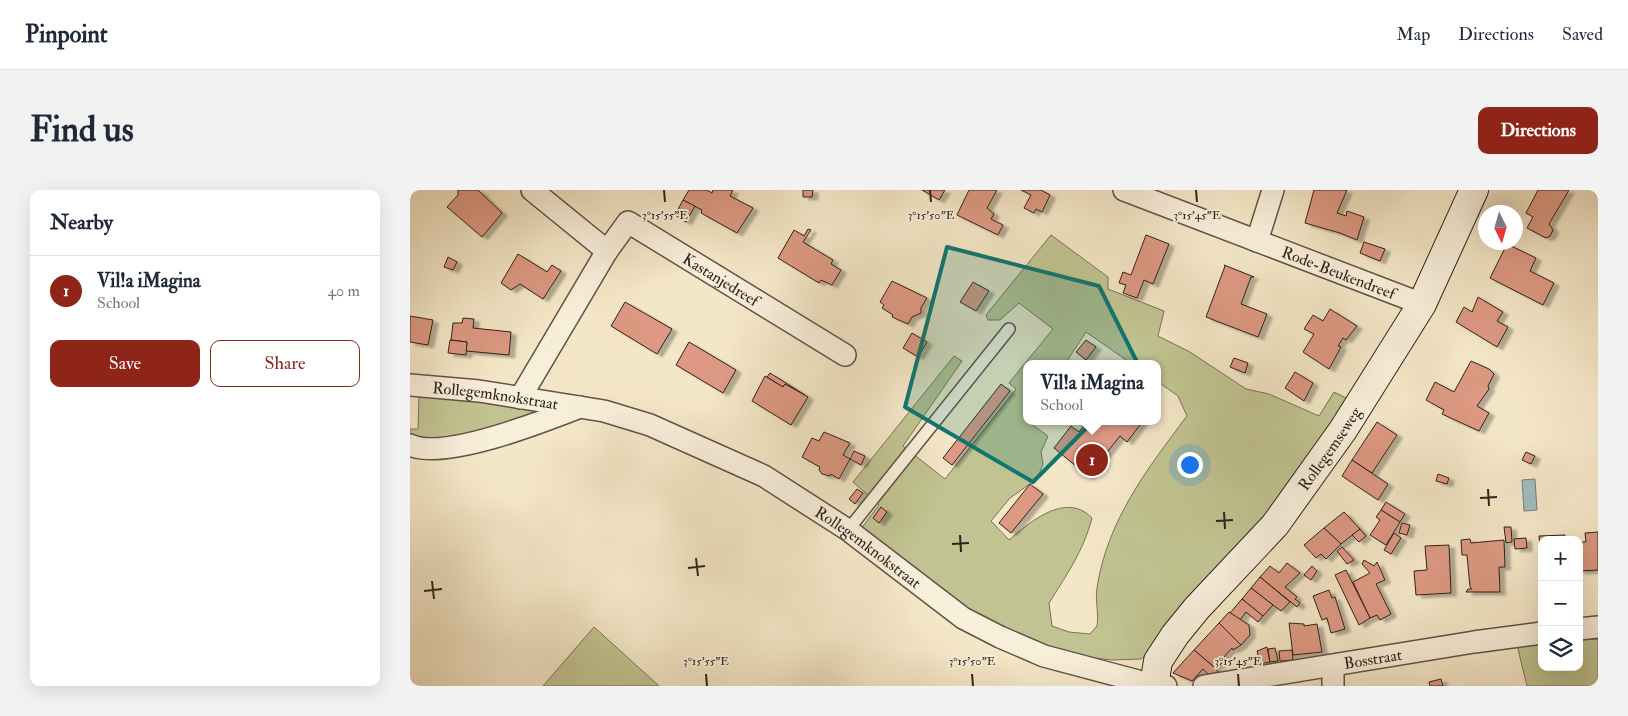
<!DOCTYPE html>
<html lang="en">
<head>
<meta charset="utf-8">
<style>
	body { margin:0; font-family:"IM FELL Double Pica",serif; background:#f2f2f3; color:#1f2937 }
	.controls { position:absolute; right:15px; bottom:15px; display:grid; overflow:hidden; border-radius:10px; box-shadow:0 5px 20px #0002 }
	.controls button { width:45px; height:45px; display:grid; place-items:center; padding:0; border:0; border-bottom:1px solid #e0e1e3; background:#fff; color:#1f2937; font:25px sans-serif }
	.compass { position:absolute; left:1068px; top:15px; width:45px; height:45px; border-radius:50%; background:#fff; box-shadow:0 5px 20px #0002; rotate:175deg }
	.you { position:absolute; left:779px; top:274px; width:18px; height:18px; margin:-12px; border:4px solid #fff; border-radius:50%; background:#1a73e8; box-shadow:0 0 0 8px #1a73e833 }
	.badge { display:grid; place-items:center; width:32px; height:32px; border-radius:50%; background:#8f2418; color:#fff; font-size:16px; font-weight:700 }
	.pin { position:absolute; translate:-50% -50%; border:2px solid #fff; box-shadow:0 1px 5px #0006 }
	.popup { position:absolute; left:613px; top:170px; width:138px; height:65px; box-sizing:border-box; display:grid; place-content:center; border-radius:10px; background:#fff; filter:drop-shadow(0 1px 4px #0005); font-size:16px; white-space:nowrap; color:#747a83 }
	.popup b { font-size:19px; color:#1f2937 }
	.popup::after { content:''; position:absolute; left:50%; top:100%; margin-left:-10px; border:10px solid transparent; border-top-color:#fff }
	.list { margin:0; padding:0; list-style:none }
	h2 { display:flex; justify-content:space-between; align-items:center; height:65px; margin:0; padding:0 20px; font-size:21px }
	h2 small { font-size:16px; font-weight:400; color:#747a83 }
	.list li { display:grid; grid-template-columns:32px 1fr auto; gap:15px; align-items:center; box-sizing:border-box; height:70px; padding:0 20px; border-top:1px solid #e0e1e3 }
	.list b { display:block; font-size:19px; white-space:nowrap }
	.list p { margin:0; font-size:16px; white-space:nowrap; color:#747a83 }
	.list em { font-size:16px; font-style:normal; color:#747a83 }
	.actions { display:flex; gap:10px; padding:15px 20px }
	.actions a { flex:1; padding:11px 0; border:1px solid #8f2418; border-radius:10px; text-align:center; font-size:18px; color:#8f2418 }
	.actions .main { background:#8f2418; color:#fff }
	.icon { flex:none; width:28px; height:28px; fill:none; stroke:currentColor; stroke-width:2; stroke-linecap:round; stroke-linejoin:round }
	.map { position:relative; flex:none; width:1188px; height:496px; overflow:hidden; border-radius:10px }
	header { display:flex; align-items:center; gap:30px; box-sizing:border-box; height:70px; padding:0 25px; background:#fff; border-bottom:1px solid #e0e1e3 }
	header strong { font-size:24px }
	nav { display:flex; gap:28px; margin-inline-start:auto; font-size:18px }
	.intro { display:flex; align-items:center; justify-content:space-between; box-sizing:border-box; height:120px; padding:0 30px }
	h1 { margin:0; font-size:35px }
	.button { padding:12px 22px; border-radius:10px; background:#8f2418; color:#fff; font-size:18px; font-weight:700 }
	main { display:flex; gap:30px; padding:0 30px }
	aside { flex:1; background:#fff; border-radius:10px; box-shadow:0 5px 20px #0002 }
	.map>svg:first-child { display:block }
	.green { fill:#c1c492; stroke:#797256; fill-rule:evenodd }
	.water { fill:#a0bdbf; stroke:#747f7d }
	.building { fill:#dd9983; stroke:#31211b; filter:url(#shadow) }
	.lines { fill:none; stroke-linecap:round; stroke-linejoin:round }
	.lane-casing { stroke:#625246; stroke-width:14 }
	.street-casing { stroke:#625246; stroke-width:24 }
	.secondary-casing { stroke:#31211b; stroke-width:30 }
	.lane { stroke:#f8efdb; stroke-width:11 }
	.street { stroke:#f8efdb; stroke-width:21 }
	.secondary { stroke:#f8efdb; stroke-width:28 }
	.marked { fill:#0f766e; fill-opacity:0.2; stroke:#0f766e; stroke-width:4; stroke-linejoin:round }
	.ticks { fill:none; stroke:#31211b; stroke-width:2 }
	.labels { text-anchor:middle; stroke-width:4; stroke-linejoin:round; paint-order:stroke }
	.street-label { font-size:16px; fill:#31211b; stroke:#f8efdb }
	.ticks-label { font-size:12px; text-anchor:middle; fill:#31211b; stroke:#f8efdb; stroke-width:4; stroke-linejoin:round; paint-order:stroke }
</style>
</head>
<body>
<header>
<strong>Pinpoint</strong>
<nav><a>Map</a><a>Directions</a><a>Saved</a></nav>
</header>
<div class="intro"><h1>Find us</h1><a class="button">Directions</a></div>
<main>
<aside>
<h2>Nearby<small></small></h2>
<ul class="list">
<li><span class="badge">1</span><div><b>Vil!a iMagina</b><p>School</p></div><em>40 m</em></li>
</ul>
<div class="actions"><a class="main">Save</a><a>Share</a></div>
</aside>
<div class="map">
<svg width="1188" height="496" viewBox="0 0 1188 496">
	<defs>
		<filter id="shadow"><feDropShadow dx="5.5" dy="3" stdDeviation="1" flood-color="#0004"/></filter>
	</defs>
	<rect width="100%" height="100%" fill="#f4e7c7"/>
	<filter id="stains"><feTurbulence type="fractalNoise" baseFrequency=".004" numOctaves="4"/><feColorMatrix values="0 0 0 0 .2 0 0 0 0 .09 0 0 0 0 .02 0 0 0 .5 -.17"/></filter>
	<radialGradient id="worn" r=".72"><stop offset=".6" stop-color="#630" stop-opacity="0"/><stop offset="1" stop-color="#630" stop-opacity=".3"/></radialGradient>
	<!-- green -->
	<g class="green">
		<path d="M641,45L698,87V99L754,121L748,146L780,162L836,199L859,204L909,226L924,202L940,210L880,301L755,437L738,463L731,469L702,470L639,463L587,441L450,340L469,315L443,292L544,166L552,171L493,256L535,289L606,199L599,193L643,139L609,113L590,130H578L576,125ZM676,142L722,174H747V191L768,206L777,226C737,279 697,331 687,398C685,410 689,423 687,436L680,444L659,442L642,436L639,413C656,386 674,360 682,328C656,301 620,332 599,350L581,331L600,308L627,289L633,274L631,262L638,246L617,231V174H655Z"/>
		<path d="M9,206L77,211L135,220L41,253L0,249V239H8Z"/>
		<path d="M184,437L249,496H133Z"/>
		<path d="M1188,449V496H1117L1107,455L1132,453V477H1169V450Z"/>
	</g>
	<!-- water -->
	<path class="water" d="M1125,289L1127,320L1114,321L1112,290Z"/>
	<!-- building -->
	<g class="building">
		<path d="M48,0H68L92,23L72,47L37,17L48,5Z"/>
		<path d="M279,0H297L302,3L303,0H323L320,6L343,18L327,43L291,23L292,20L273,10Z"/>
		<path d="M393,0H403L402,7H393Z"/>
		<path d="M512,0H535L529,10Z"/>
		<path d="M559,0H587L577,18L584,24L581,29L593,35L588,45L547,25Z"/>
		<path d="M611,0H631L640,5L632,22L626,19L624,23L614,18L621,5Z"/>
		<path d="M904,0H937L927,23L936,26L937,21L954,27L947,50L930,43L895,33Z"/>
		<path d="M1128,0H1159L1139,34L1143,40L1140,46L1136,48L1117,38L1123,27L1116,23Z"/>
		<path d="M273,10L285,16L276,32L265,25Z"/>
		<path d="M398,39L401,40L393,52L423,70L421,74L431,80L422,95L411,90L409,93L368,68L384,40L394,46Z"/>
		<path d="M736,45L759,54L743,94L734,90L727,108L713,103L716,95L709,93L713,82L721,85Z"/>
		<path d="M954,52L975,59L970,71L950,63Z"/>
		<path d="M1097,54L1126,68L1120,81L1144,93L1133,115L1080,88Z"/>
		<path d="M108,64L137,82L142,75L151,81L133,109L110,94L101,100L91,93Z"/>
		<path d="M38,67L47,72L43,80L34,77Z"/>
		<path d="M814,75L844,87H841L831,114L857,124L848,147L796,127L815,76Z"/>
		<path d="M482,91L517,108L511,118V123L502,127L498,134L482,127L483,125L472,118L474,115L470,112Z"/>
		<path d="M563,92L579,101L566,121L550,112Z"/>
		<path d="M1068,107L1093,122L1087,131L1098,137L1087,157L1046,132L1054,117L1062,122Z"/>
		<path d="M215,112L262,139L247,164L201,136Z"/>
		<path d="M920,119L947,136L936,150L933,148L928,156L931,157L919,179L893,162L904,144L894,139L903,125L913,131Z"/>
		<path d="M0,126L23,130L18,155L0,152Z"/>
		<path d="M53,128L64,129L63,138L101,142L99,165L56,161L57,152L41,150L43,133H52Z"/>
		<path d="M502,143L517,152L508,167L493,158Z"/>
		<path d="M40,150L57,152L56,165L38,163Z"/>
		<path d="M676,150L686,157L676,170L666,162Z"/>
		<path d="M279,152L326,180L313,203L266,175Z"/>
		<path d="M824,168L838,173L835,183L820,177Z"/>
		<path d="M1061,171L1079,179L1084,184L1078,196L1079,199L1067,216L1079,223L1069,241L1032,224L1034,220L1016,210L1025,192L1044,202Z"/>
		<path d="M885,182L903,193L894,211L875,198Z"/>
		<path d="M360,183L395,205H394L375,194L373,197L357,187Z"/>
		<path d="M355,186L373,197L375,194L398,207L381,235L342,211Z"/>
		<path d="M591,194L600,201L542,275L533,268Z"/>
		<path d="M677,231H733L717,252L710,246L678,286L644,258L661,236L669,242Z"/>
		<path d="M967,232L987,245L962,283L942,270Z"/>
		<path d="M414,242L440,253L433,265L440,269L429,289L421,284L420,286L412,284L409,280L410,277L392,267L402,248L409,251Z"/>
		<path d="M444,261L455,266L451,275L440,269Z"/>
		<path d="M1116,262L1125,266L1121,274L1112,270Z"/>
		<path d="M942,270L978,294L968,310L932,286Z"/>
		<path d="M1028,284L1039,288L1037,294L1026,291Z"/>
		<path d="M620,294L633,304L601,343L589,333Z"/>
		<path d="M447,299L453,303L445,314L439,309Z"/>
		<path d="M976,312L995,324L990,332L971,320Z"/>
		<path d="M471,317L477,322L469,333L463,328Z"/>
		<path d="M971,320L990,332L976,355L960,345L970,330L966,327Z"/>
		<path d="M934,322L950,339L931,354L914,338Z"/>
		<path d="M992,333L1000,335L997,345L989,343Z"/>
		<path d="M1094,337H1101L1102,352L1096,353Z"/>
		<path d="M914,338L931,354L916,369L911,364L906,368L894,355Z"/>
		<path d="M950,339L956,346L949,352L942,345Z"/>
		<path d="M1188,342V380L1169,381V352H1176L1175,343Z"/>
		<path d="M984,343L991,348L981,364L974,360Z"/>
		<path d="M1155,345V350H1132V372L1129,346Z"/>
		<path d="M1116,348L1117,358L1105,359L1104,349Z"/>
		<path d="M1060,349L1061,353L1094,350L1095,377H1089L1090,402H1056L1058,399H1062L1060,397L1057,365H1052L1051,350Z"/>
		<path d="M1039,355L1041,403L1006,405L1004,381L1017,380L1015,356Z"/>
		<path d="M932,357L944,370L937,374L927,361Z"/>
		<path d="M954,370L964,376L967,372L975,390L966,394L981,424L970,430L967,425L960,428L943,392L960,383L952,374Z"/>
		<path d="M877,373L890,383L875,397L887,407L885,409L890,413L887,417L850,387L860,376L869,383Z"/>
		<path d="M902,376L907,381L901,390L894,385Z"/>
		<path d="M936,380L960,428L949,435L925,385Z"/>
		<path d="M850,387L880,412L871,421L841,398Z"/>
		<path d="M841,398L863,415L853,426L832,409Z"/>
		<path d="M919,400L922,408L925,407L935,439L921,443L917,428L912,430L910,425L903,406Z"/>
		<path d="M832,409L853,426L848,432L836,422L830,430L820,423Z"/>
		<path d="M819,422L839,435L840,445L831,455L809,433Z"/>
		<path d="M809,433L831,455L823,460L822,458L813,468L815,469L811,474L804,477L784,460Z"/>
		<path d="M879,433L894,434V436L907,434L912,462L883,465Z"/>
		<path d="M857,457L860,472L850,474L847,461Z"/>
		<path d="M865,458L868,471L860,472L858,459Z"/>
		<path d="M784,460L804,477L810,484L801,487L793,479L782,491L763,483Z"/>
		<path d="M882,460L883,470L870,471L869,461Z"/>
		<path d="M1031,489L1033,496H1020L1019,492Z"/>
	</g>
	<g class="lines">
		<defs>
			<path id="lane" d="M438,340L599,139"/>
			<g id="street">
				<path d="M122,0L197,61"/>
				<path id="s1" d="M714,0L1012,114"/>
				<path d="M847,51L863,0"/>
				<path id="s2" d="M0,195L69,201L194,221L240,235L354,286L438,340L553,428L590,447L634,466L728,491L756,496"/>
				<path id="s3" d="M110,208L197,61L218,32L435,165"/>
				<path d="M0,255C34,271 134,231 170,217"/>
				<path d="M1169,439L1188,437"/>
				<path d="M923,476V496"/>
				<path id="s4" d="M794,496L1064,452L1132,443"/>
			</g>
			<g id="secondary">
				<path id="s5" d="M744,496L748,471L765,445L787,418L865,335L933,240L1012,114L1064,0"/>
			</g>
		</defs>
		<!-- lane casing -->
		<use href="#lane" class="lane-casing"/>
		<!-- street casing -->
		<use href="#street" class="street-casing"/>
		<!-- secondary casing -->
		<use href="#secondary" class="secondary-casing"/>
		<!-- lane -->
		<use href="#lane" class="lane"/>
		<!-- street -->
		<use href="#street" class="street"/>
		<!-- secondary -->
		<use href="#secondary" class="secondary"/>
	</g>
	<!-- marked area -->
	<path class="marked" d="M537,57L689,96L732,182L623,292L495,217Z"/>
	<!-- ticks -->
	<path class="ticks" d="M254,0L255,12M520,0L521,12M786,0L787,12M1078,299L1079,316M1070,308L1087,307M814,322L815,339M806,331L823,330M550,345L551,362M542,354L559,353M286,368L288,386M278,378L295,376M22,391L24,409M14,401L32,399M296,484L297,496M562,484L563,496M828,484L829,496"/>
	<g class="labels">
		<!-- street labels -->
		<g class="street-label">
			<text dy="6" stroke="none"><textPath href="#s1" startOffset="230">Rode-Beukendreef</textPath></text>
			<text dy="6" stroke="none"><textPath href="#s3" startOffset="316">Kastanjedreef</textPath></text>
			<text dy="6" stroke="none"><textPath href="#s2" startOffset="86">Rollegemknokstraat</textPath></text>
			<text dy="6" stroke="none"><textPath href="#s5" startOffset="299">Rollegemseweg</textPath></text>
			<text dy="6" stroke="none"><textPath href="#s2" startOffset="495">Rollegemknokstraat</textPath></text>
			<text dy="6" stroke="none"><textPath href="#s4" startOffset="171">Bosstraat</textPath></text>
		</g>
	</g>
	<g class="ticks-label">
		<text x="255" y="29">3°15'55"E</text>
		<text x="521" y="29">3°15'50"E</text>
		<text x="787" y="29">3°15'45"E</text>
		<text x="296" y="475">3°15'55"E</text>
		<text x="562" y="475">3°15'50"E</text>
		<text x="828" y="475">3°15'45"E</text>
	</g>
	<rect width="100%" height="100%" filter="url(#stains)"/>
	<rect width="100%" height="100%" fill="url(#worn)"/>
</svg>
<div class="controls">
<button>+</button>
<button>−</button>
<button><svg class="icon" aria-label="layers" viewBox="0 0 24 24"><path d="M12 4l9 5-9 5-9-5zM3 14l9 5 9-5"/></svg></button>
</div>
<svg class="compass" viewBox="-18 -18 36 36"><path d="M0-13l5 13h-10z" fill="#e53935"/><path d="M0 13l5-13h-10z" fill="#747a83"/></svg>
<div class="you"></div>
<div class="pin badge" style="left:682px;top:270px">1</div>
<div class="popup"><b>Vil!a iMagina</b>School</div>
</div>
</main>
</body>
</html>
